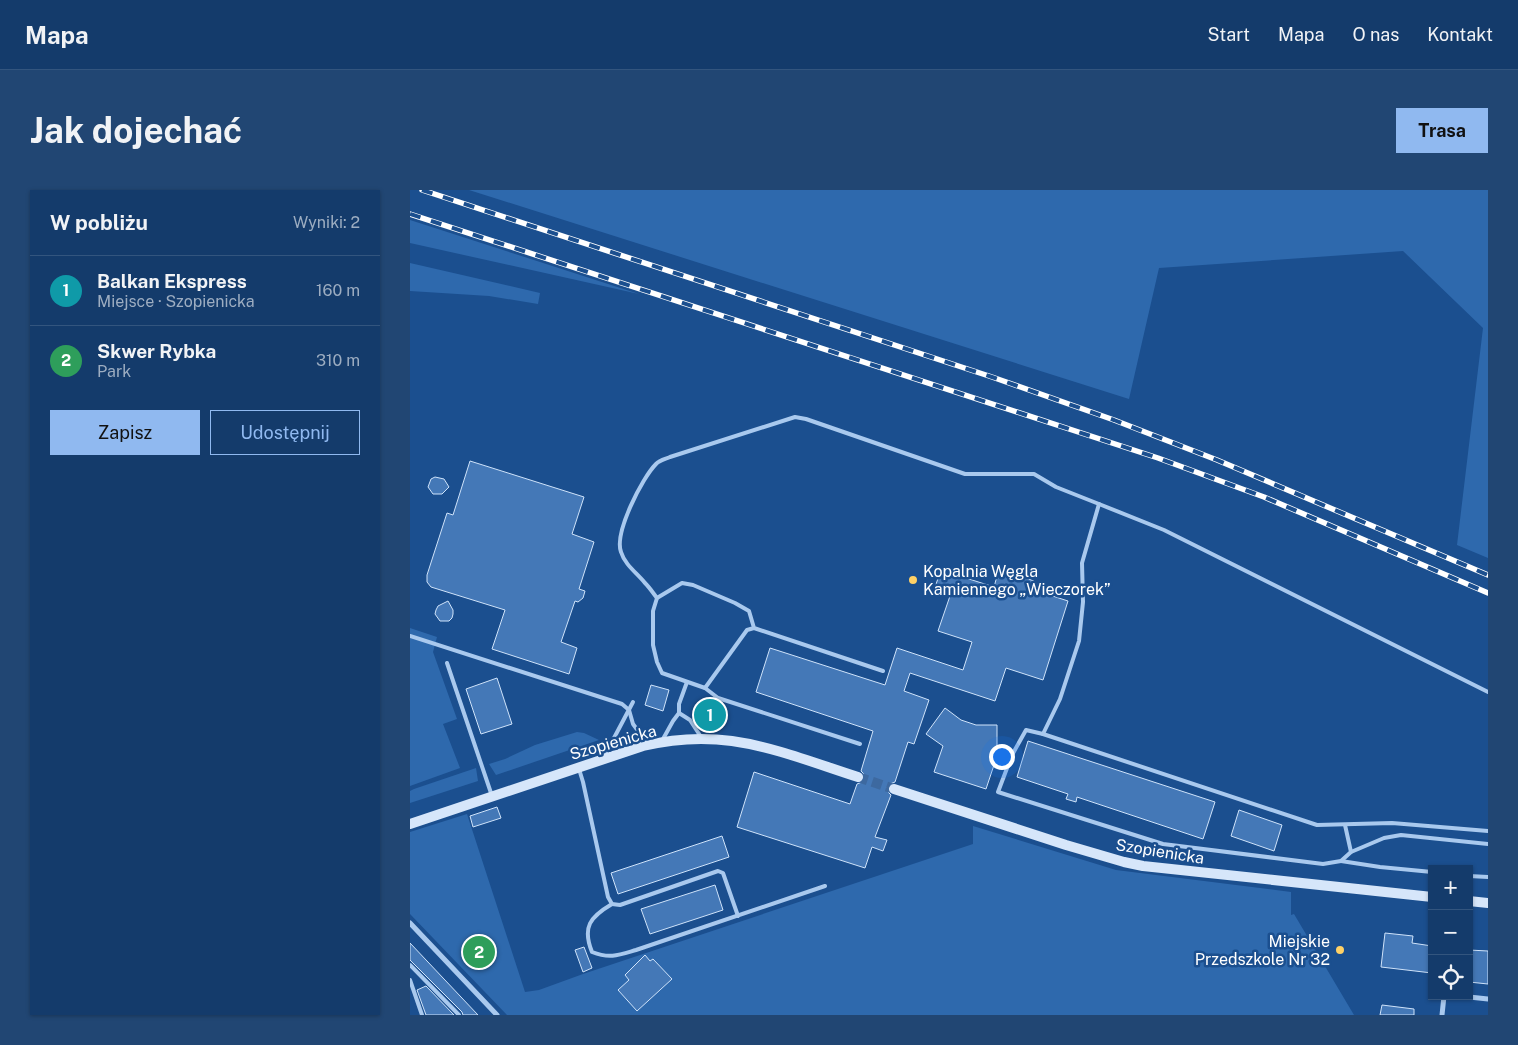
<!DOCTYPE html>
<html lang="pl">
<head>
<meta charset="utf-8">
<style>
	body { margin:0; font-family:"Public Sans",sans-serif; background:#214673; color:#f1f3f6 }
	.controls { position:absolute; right:15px; bottom:15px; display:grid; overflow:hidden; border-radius:0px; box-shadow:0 1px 4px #0004 }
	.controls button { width:45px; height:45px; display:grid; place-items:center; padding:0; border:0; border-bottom:1px solid #33557e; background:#143b6b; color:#f1f3f6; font:25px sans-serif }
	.you { position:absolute; left:591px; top:566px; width:18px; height:18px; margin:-12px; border:4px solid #fff; border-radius:50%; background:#1a73e8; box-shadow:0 0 0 8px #1a73e833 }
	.badge { display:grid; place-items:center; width:32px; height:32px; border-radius:50%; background:#90b9f0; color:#fff; font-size:16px; font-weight:700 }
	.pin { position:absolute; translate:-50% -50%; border:2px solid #fff; box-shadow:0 1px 5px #0006 }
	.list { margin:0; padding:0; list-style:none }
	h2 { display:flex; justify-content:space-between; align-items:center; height:65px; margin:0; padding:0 20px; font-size:21px }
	h2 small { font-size:16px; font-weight:400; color:#9dadc1 }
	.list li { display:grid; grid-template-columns:32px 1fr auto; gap:15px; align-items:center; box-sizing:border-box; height:70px; padding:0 20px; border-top:1px solid #33557e }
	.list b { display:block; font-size:19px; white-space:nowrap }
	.list p { margin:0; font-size:16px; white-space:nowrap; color:#9dadc1 }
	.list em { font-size:16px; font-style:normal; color:#9dadc1 }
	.actions { display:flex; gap:10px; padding:15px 20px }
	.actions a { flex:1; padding:11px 0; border:1px solid #90b9f0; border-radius:0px; text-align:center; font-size:18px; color:#90b9f0 }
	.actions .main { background:#90b9f0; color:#111 }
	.icon { flex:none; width:28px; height:28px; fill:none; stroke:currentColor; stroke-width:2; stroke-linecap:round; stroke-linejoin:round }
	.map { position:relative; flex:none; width:1078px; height:825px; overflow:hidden; border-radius:0px }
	header { display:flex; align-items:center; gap:30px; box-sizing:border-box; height:70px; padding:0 25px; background:#143b6b; border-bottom:1px solid #33557e }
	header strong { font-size:24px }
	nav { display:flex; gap:28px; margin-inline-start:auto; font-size:18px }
	.intro { display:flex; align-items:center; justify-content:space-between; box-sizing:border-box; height:120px; padding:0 30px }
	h1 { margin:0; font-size:35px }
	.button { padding:12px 22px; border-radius:0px; background:#90b9f0; color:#111; font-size:18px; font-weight:700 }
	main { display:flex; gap:30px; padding:0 30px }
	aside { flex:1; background:#143b6b; border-radius:0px; box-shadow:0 1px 4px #0004 }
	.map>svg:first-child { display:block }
	.green { fill:#2e69ad }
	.building { fill:#4478b7; stroke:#cfe3fa }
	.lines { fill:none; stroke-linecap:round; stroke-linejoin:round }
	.secondary-tunnel { stroke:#3d69a0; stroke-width:10; stroke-dasharray:10 5; stroke-linecap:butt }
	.lane { stroke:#a9c9ee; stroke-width:4 }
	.street { stroke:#a9c9ee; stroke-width:5 }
	.secondary { stroke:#d6e6fa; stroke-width:10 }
	.rail-casing { stroke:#fff; stroke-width:5.5 }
	.rail { stroke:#1b4f8f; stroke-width:4; stroke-dasharray:11; stroke-linecap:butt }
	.poi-dot { fill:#ffd166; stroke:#1b4f8f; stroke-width:2 }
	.labels { text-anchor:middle; stroke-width:5; stroke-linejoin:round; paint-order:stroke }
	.poi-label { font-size:16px; fill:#fff; stroke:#1b4f8f; text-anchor:start }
	.street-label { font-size:16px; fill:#fff; stroke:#1b4f8f }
</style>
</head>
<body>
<header>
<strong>Mapa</strong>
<nav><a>Start</a><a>Mapa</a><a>O nas</a><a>Kontakt</a></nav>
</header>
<div class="intro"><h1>Jak dojechać</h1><a class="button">Trasa</a></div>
<main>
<aside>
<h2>W pobliżu<small>Wyniki: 2</small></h2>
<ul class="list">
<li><span class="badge" style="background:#0f9aa8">1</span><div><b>Balkan Ekspress</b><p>Miejsce · Szopienicka</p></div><em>160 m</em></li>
<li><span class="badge" style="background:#2e9e5b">2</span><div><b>Skwer Rybka</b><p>Park</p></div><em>310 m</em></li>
</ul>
<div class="actions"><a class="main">Zapisz</a><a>Udostępnij</a></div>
</aside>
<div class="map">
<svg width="1078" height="825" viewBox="0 0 1078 825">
	<rect width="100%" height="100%" fill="#1b4f8f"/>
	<!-- green -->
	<g class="green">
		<path d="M59,0H1078V368L1047,355L1073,138L993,61L749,78L719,209Z"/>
		<path d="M0,30L229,104L0,53Z"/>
		<path d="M0,73L130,103L128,114L79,106L0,101Z"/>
		<path d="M0,438L27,447L23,462L47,529L33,534L50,578L0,596Z"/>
		<path d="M167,542L174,543L189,550L86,585L79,574L95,569L125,555Z"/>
		<path d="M66,578L68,591L0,613V601L4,599Z"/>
		<path d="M57,624L115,802L129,800L173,784L563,654V636L706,680L881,702V725L884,724L944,825H97L0,724V642Z"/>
	</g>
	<!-- building -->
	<g class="building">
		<path d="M60,271L174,307L162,344L184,352L169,399L175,401L173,408L168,412L165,411L151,452L167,458L159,484L82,459L95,420L21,397L17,392V385L37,323L43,325Z"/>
		<path d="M25,287L34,289L39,297L32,304H23L18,297L21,289Z"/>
		<path d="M589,379L624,391L621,399L658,411L633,490L596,478L585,511L500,483L494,501L519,510L504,554L498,552L485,592L480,594L477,597V601L481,605L465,647L477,650L473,661L462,657L455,678L327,637L344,582L440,614L447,594L452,592L455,589V585L451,581L463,541L346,502L360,458L475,495L487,458L553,480L562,452L528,441L541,403L525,397L531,380L584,397Z"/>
		<path d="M38,411L43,420V424L42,428L39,431H30L25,424L26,420L28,416Z"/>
		<path d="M87,488L102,534L71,544L56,499Z"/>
		<path d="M241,495L259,500L253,521L235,515Z"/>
		<path d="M535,518L551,530L566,535H587V566L576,599L524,582L533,556L516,544Z"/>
		<path d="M618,551L805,612L793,649L667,607L666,612L656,609L658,604L607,587Z"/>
		<path d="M87,617L91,628L63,637L60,626Z"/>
		<path d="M829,620L872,635L864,661L821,646Z"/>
		<path d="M312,646L319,667L208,704L201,683Z"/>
		<path d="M305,695L313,720L240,744L231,719Z"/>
		<path d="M975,743L1003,746L1002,753L1022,756V783L971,777Z"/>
		<path d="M0,753L68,825H53L52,822L0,770Z"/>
		<path d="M174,757L182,778L173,782L165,760Z"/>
		<path d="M1059,760L1078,761V794L1059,792Z"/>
		<path d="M235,765L240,771L243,769L262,789L227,821L208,800L219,790L215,785Z"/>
		<path d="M16,796L44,825H16L7,800Z"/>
		<path d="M972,815L1004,819V825H970Z"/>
	</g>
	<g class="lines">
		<!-- secondary-tunnel -->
		<path class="secondary-tunnel" d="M448,587L484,599"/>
		<!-- lane -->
		<g class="lane">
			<path d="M247,408C243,403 240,398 235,393C227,383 215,375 211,362C204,343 232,288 246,274C250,270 256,269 260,267L385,227L396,229L555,284H624L646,297L689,314L754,340L1078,502"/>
			<path d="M344,438L339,421L325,413L283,395L272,393L247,408L243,421V455L247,472L252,483L295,498L337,440L344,438L473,481"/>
			<path d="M0,446L212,514L219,520L223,534L237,553"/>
			<path d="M37,473L82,606"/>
			<path d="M295,498L308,508L450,554"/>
			<path d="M269,523L280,530L291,547"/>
			<path d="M633,544L650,509L669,451L673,412L672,373L689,314"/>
			<path d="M253,549L263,531L269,523V514L277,492"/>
			<path d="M195,565L223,512"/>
			<path d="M169,579L173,592L198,707L202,714L210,715L308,681L313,683L328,726"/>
			<path d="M935,635L941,662"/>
			<path d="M1078,641L982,633L907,635L633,544L616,540L602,565L588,602L753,654L913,674L931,671L941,662L974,648L991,645L1078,654"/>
			<path d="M931,671L970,677L1022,682"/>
			<path d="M1059,686L1078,687"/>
			<path d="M202,714C180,727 172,737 182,762C200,769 209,765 226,760L415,696"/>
			<path d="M0,775L49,825"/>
			<path d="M0,790L12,825"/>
		</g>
		<!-- street -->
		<g class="street">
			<path d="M0,733L87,825"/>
			<path d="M1050,806L1078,809"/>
			<path d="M1032,825L1034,806"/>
		</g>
		<!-- secondary -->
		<g class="secondary">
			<path d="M484,599L656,655L714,672L733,676L1022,707"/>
			<path d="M0,634L233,556C262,549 293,547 322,551C365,557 407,574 448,587"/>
			<path d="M1059,711L1078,713"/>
		</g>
		<defs>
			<g id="rail">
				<path d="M12,0L582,187L704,230L807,270L1078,385"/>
				<path d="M0,24L748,268L854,307L1078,403"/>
			</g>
		</defs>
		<!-- rail casing -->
		<use href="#rail" class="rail-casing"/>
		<!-- rail -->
		<use href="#rail" class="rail"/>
	</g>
	<!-- markers -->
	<g class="poi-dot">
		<circle cx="503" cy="390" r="5"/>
		<circle cx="930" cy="760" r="5"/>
	</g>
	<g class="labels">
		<!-- poi labels -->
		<g class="poi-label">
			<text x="513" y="387">Kopalnia Węgla<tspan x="513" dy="18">Kamiennego „Wieczorek”</tspan></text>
			<text x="920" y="757" text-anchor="end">Miejskie<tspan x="920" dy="18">Przedszkole Nr 32</tspan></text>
		</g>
		<!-- street labels -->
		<g class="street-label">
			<text transform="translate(203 552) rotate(-16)" y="6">Szopienicka</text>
			<text transform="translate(750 661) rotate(9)" y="6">Szopienicka</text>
		</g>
	</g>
</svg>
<div class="controls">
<button>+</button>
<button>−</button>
<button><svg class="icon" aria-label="locate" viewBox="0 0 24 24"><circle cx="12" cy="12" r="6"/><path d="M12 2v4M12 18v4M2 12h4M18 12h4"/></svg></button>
</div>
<div class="you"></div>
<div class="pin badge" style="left:300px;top:525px;background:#0f9aa8">1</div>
<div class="pin badge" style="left:69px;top:762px;background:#2e9e5b">2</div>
</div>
</main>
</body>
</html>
